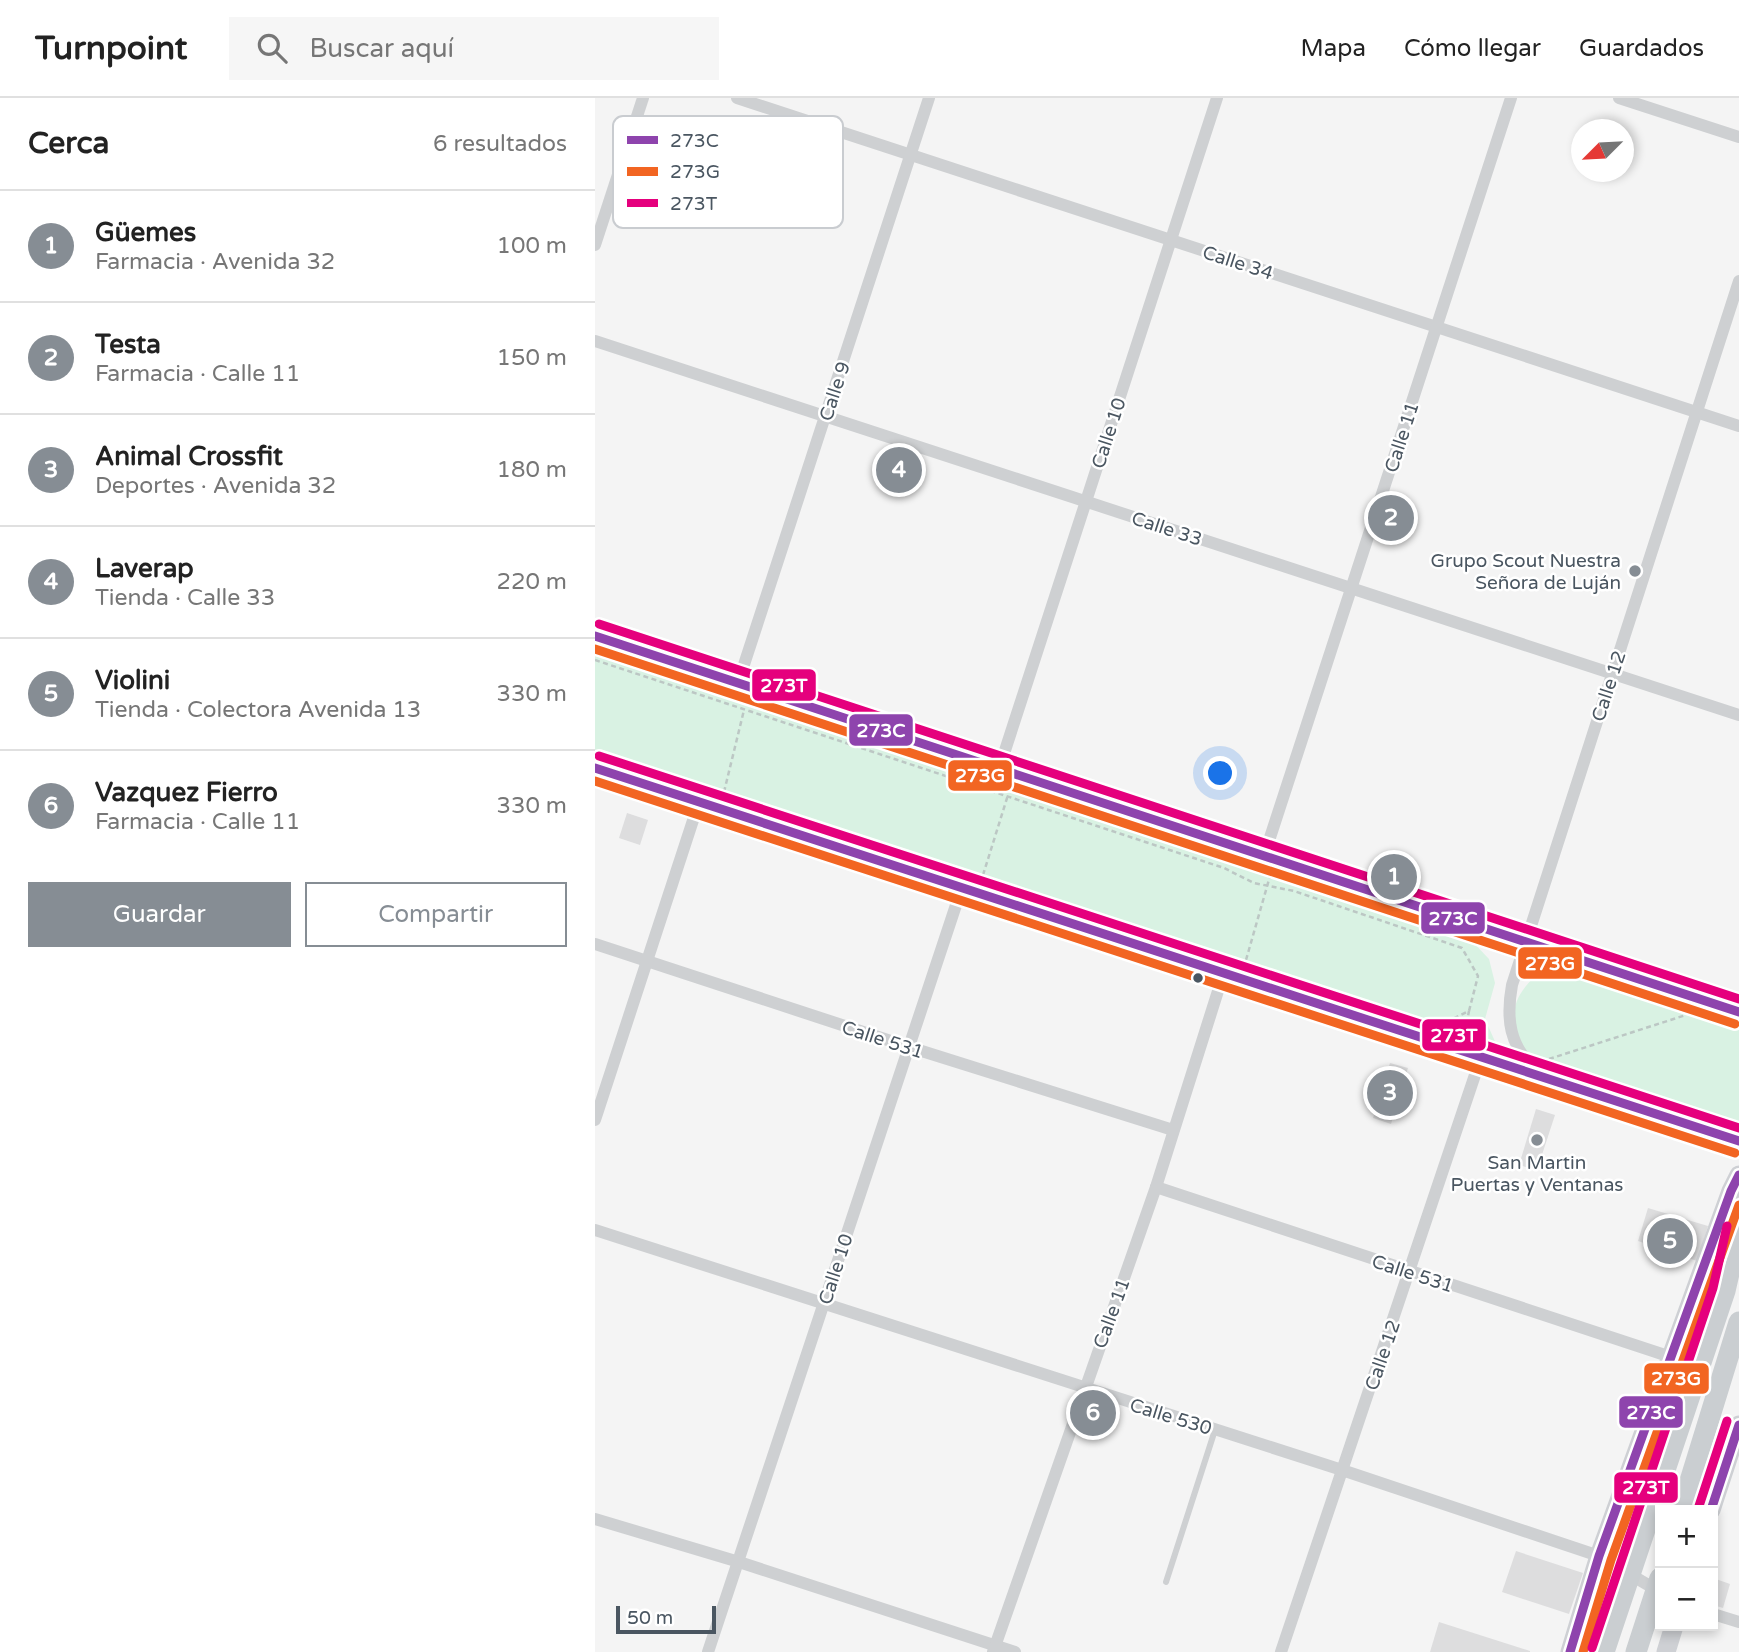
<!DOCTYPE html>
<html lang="es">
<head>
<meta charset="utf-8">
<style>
	body { margin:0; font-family:"Varela Round",sans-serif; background:#f6f6f6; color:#222 }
	.controls { position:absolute; right:21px; bottom:21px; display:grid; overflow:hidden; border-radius:0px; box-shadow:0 4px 10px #0003 }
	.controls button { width:63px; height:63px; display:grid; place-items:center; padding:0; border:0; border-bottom:2px solid #e0e0e0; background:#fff; color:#222; font:35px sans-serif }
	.compass { position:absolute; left:976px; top:21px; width:63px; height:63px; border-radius:50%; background:#fff; box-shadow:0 4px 10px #0003; rotate:246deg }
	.scale { position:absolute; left:21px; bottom:18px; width:100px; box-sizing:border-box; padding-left:7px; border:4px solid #4a5661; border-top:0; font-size:19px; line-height:24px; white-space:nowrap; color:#4a5661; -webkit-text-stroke:5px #fff; paint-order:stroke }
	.you { position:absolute; left:626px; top:676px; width:24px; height:24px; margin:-18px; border:5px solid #fff; border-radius:50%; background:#1a73e8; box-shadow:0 0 0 10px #1a73e833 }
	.badge { display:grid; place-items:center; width:46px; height:46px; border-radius:50%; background:#868d94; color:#fff; font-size:23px; font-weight:700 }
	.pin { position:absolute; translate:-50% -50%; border:4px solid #fff; box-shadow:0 2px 7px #0006 }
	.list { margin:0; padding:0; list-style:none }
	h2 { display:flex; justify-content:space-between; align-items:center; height:91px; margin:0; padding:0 28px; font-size:30px }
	h2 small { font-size:23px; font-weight:400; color:#767676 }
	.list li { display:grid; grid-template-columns:46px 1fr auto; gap:21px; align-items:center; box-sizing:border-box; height:112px; padding:0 28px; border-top:2px solid #e0e0e0 }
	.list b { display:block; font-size:26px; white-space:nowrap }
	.list p { margin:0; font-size:23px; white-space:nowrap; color:#767676 }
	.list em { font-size:23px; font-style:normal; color:#767676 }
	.actions { display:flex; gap:14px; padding:21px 28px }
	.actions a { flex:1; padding:16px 0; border:2px solid #868d94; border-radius:0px; text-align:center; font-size:24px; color:#868d94 }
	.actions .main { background:#868d94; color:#fff }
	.icon { flex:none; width:38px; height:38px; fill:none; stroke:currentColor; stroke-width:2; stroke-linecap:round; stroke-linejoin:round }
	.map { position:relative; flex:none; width:1144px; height:1554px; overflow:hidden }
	header { display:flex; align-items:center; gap:42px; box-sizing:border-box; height:98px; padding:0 35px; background:#fff; border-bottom:2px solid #e0e0e0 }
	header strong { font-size:33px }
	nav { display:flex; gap:38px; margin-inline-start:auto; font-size:24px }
	.search { width:490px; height:63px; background:#f6f6f6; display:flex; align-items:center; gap:18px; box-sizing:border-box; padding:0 24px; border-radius:0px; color:#767676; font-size:26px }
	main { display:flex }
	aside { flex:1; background:#fff }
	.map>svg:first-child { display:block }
	.green { fill:#d9f2e3 }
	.building { fill:#ddddde }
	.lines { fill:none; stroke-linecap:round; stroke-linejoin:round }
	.highway-casing { stroke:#b9bec3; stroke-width:27 }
	.path { stroke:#bcc7c4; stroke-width:2.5; stroke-dasharray:5 3.5; stroke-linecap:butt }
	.lane { stroke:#ced0d2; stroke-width:6 }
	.street { stroke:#ced0d2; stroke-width:12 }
	.secondary { stroke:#ced0d4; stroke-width:19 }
	.primary { stroke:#caced1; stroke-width:21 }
	.highway { stroke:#bec4c9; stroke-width:24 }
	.bus-1-casing { stroke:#fff; stroke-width:14 }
	.bus-2-casing { stroke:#fff; stroke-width:14 }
	.bus-3-casing { stroke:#fff; stroke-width:14 }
	.bus-1 { stroke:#8e44ad; stroke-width:9 }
	.bus-2 { stroke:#f26522; stroke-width:9 }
	.bus-3 { stroke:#e5007d; stroke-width:9 }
	.poi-dot { fill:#868d94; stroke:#fff; stroke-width:2.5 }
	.bus-dot { fill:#4a5661; stroke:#fff; stroke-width:2.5 }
	.labels { text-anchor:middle; stroke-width:5; stroke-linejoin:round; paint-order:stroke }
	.street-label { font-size:19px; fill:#4a5661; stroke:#fff }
	.poi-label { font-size:19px; fill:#4a5661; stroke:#fff; text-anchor:end }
	.key { fill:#fff; stroke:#c9ccd0; stroke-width:2 }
	.key-label { font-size:19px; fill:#4a5661 }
	.line-badge { stroke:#fff; stroke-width:2.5 }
	.badge-label { font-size:19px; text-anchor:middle; font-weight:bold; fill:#fff }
</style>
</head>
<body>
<header>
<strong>Turnpoint</strong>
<div class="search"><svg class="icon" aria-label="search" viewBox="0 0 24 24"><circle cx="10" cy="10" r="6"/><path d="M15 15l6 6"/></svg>Buscar aquí</div>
<nav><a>Mapa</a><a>Cómo llegar</a><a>Guardados</a></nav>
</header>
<main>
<aside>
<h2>Cerca<small>6 resultados</small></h2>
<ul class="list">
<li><span class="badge">1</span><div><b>Güemes</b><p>Farmacia · Avenida 32</p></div><em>100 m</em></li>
<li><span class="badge">2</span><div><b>Testa</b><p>Farmacia · Calle 11</p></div><em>150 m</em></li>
<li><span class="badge">3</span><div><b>Animal Crossfit</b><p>Deportes · Avenida 32</p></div><em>180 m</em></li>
<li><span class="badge">4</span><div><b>Laverap</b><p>Tienda · Calle 33</p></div><em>220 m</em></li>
<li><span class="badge">5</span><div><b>Violini</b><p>Tienda · Colectora Avenida 13</p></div><em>330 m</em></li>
<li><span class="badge">6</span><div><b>Vazquez Fierro</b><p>Farmacia · Calle 11</p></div><em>330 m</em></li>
</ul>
<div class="actions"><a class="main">Guardar</a><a>Compartir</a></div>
</aside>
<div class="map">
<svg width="1144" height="1554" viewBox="0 0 1144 1554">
	<rect width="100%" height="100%" fill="#f4f4f4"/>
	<!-- green -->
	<g class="green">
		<path d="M0,554L875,841L894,861L900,885L890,921L906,957L0,663Z"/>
		<path d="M953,871H969L1144,928V1031L937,967C923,939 908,916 931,888C938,880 943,874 953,871Z"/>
	</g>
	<!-- building -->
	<g class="building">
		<path d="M32,715L53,722L45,747L24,740Z"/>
		<path d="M795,965L813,970L796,1026L778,1020Z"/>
		<path d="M941,1011L960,1017L942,1072L924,1067Z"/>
		<path d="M1053,1110L1113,1128L1102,1163L1043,1143Z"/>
		<path d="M921,1453L988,1475L974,1516L907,1494Z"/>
		<path d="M1118,1480L1135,1486L1128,1510L1118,1507Z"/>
		<path d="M844,1524L935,1553V1554H835Z"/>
	</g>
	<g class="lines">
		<defs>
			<g id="highway">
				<path d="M0,538L1144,914"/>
				<path d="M0,670L1144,1043"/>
			</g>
		</defs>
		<!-- highway casing -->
		<use href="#highway" class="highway-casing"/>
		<!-- path -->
		<g class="path">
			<path d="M0,562L629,770L659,785L699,793L867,850L883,878L874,913L845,927"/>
			<path d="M129,694L149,612"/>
			<path d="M388,777L413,697"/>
			<path d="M651,862L675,778"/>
			<path d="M870,934L874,913"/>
			<path d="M954,961L1091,917"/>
		</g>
		<!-- lane -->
		<path class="lane" d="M571,1484L620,1332"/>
		<!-- street -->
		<g class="street">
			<path d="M142,0L1144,328"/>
			<path d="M1024,0L1144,39"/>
			<path d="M0,147L48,0"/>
			<path d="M0,243L1144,617"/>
			<path d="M143,585L334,0"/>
			<path d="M404,671L622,0"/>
			<path d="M669,758L916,0"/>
			<path d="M0,846L314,949L578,1032"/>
			<path d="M941,971C914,949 911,920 917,887L1144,183"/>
			<path d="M0,1022L104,704"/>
			<path d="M561,1089L1076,1259"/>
			<path d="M0,1132L747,1372L1004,1458L1065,1494"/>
			<path d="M0,1421L144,1464L420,1554"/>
			<path d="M1118,1516L1144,1524"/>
			<path d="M113,1554L367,789"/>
			<path d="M398,1554L561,1089L629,874"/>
			<path d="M686,1554L886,959"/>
		</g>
		<!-- secondary -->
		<g class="secondary">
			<path d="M1116,1412L1144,1327"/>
			<path d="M975,1554L1004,1458L1136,1093L1144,1077"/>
			<path d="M1071,1554L1079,1528"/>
		</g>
		<!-- primary -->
		<g class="primary">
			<path d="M1086,1412L1144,1224"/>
			<path d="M1009,1554L1130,1193L1144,1131"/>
			<path d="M1041,1554L1065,1480"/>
		</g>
		<!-- highway -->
		<use href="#highway" class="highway"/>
		<defs>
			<g id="bus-1">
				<path d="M0,538L1144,914"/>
				<path d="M0,670L1144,1043"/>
				<path d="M1116,1412L1144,1327"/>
				<path d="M975,1554L1004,1458L1136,1093L1144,1077"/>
			</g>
			<g id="bus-2">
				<path d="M0,551L1140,926"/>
				<path d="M0,683L1140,1055"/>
				<path d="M988,1554L1016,1462L1144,1107"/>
			</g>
			<g id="bus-3">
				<path d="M4,526L1144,901"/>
				<path d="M4,658L1144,1030"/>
				<path d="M1104,1408L1132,1323"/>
				<path d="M997,1550L1118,1190L1132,1128"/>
			</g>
		</defs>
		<!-- bus-1 casing -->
		<use href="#bus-1" class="bus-1-casing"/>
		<!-- bus-2 casing -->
		<use href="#bus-2" class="bus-2-casing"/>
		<!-- bus-3 casing -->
		<use href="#bus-3" class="bus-3-casing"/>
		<!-- bus-1 -->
		<use href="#bus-1" class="bus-1"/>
		<!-- bus-2 -->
		<use href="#bus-2" class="bus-2"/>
		<!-- bus-3 -->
		<use href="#bus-3" class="bus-3"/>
	</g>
	<!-- markers -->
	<g class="poi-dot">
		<circle cx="1040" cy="473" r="7"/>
		<circle cx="942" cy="1042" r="7"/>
	</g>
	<circle class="bus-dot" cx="603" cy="880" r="6"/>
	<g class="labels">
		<!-- street labels -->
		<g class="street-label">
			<text transform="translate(643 164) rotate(18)" y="7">Calle 34</text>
			<text transform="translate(239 293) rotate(-72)" y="7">Calle 9</text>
			<text transform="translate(513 335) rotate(-72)" y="7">Calle 10</text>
			<text transform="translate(806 339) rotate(-72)" y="7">Calle 11</text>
			<text transform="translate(572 430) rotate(18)" y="7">Calle 33</text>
			<text transform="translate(1013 588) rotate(-72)" y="7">Calle 12</text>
			<text transform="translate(288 941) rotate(18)" y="7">Calle 531</text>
			<text transform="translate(240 1171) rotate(-72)" y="7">Calle 10</text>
			<text transform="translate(818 1175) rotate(18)" y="7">Calle 531</text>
			<text transform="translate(516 1215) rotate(-70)" y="7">Calle 11</text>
			<text transform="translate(787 1257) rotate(-71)" y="7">Calle 12</text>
			<text transform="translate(576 1318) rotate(17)" y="7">Calle 530</text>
		</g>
		<!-- poi labels -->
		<g class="poi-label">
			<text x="1026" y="469">Grupo Scout Nuestra<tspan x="1026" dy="22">Señora de Luján</tspan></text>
			<text x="942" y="1071" text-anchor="middle">San Martin<tspan x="942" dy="22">Puertas y Ventanas</tspan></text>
		</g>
	</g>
	<!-- legend -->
	<rect x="18" y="18" width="230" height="112" rx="10" class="key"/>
	<rect x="32" y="38" width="31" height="8" fill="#8e44ad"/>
	<rect x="32" y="69" width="31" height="9" fill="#f26522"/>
	<rect x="32" y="101" width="31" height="8" fill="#e5007d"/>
	<g class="key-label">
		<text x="75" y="49">273C</text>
		<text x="75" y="80">273G</text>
		<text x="75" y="112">273T</text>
	</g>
	<g class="line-badge">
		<rect x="156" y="570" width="66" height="34" rx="7" fill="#e5007d"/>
		<rect x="253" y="615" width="66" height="34" rx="7" fill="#8e44ad"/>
		<rect x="352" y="661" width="66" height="33" rx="7" fill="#f26522"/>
		<rect x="825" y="803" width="66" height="34" rx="7" fill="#8e44ad"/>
		<rect x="922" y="848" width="66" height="34" rx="7" fill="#f26522"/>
		<rect x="826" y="920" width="66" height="34" rx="7" fill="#e5007d"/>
		<rect x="1048" y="1264" width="67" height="33" rx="7" fill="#f26522"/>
		<rect x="1023" y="1297" width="66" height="34" rx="7" fill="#8e44ad"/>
		<rect x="1018" y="1373" width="66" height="33" rx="7" fill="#e5007d"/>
	</g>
	<g class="badge-label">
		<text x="189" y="594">273T</text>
		<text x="286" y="639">273C</text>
		<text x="385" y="684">273G</text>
		<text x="858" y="827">273C</text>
		<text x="955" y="872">273G</text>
		<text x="859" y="944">273T</text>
		<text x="1081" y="1287">273G</text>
		<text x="1056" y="1321">273C</text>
		<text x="1051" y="1396">273T</text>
	</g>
</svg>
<div class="controls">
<button>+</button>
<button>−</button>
</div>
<svg class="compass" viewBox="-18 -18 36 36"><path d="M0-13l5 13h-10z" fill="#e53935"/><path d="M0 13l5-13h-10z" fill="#767676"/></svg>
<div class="scale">50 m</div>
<div class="you"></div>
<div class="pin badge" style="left:799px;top:779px">1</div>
<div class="pin badge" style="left:796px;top:420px">2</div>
<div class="pin badge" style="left:795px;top:995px">3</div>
<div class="pin badge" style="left:304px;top:372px">4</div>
<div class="pin badge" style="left:1075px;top:1143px">5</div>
<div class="pin badge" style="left:498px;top:1315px">6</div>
</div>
</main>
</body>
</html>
